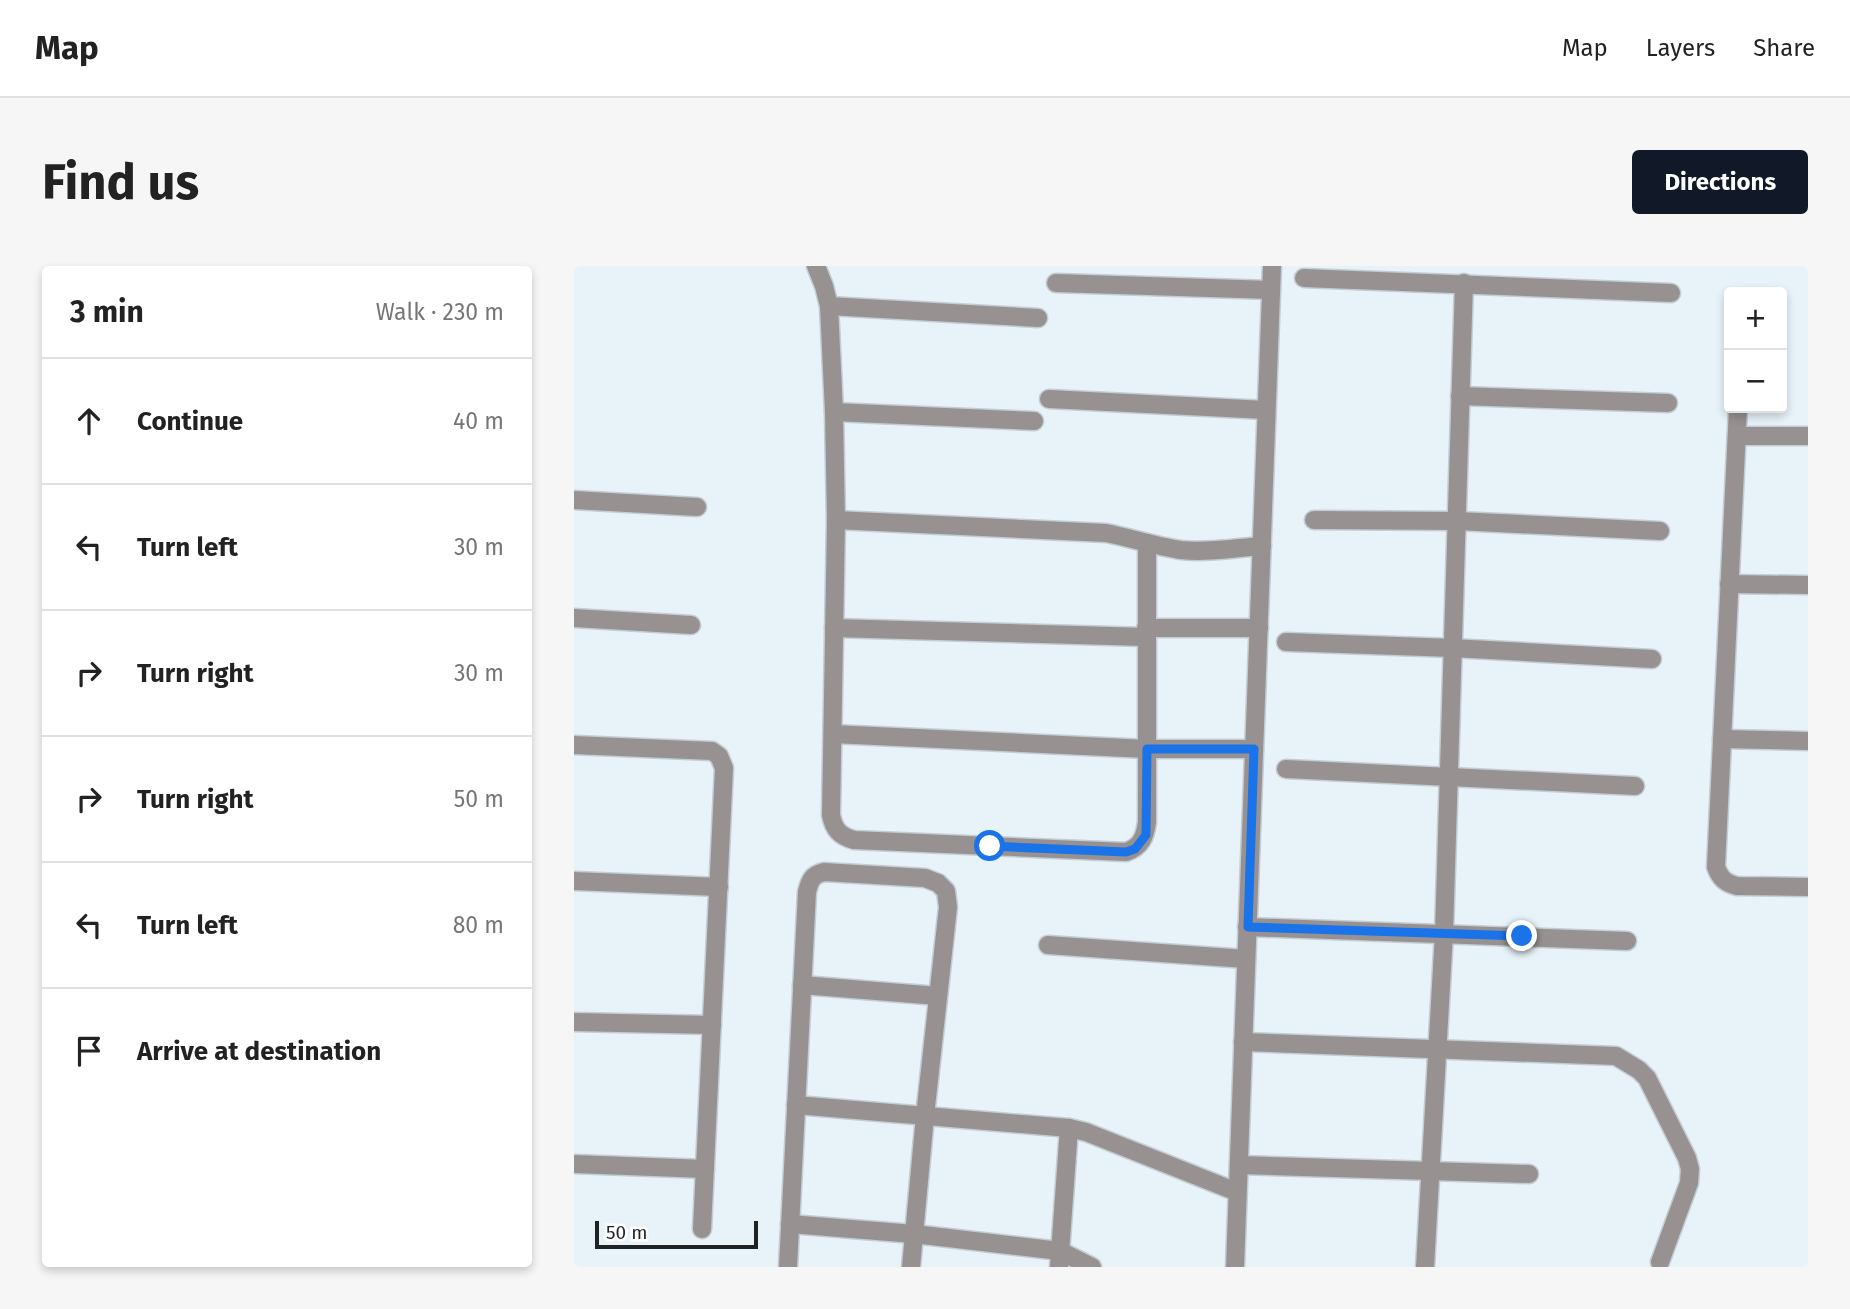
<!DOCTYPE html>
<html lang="en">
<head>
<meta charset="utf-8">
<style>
	body { margin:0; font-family:"Fira Sans",sans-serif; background:#f6f6f6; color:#222 }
	.controls { position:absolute; right:21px; top:21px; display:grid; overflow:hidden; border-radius:7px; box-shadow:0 4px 10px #0003 }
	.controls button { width:63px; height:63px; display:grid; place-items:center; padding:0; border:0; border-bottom:2px solid #e0e0e0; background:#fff; color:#222; font:35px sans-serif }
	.scale { position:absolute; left:21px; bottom:18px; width:163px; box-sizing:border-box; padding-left:7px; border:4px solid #1f2326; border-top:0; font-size:19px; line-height:24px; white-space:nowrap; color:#1f2326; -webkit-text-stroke:5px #fdfdfd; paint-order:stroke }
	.stop { position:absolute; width:21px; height:21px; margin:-16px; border:5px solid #1a73e8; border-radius:50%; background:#fff }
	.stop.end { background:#1a73e8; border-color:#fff; box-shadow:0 2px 7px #0008 }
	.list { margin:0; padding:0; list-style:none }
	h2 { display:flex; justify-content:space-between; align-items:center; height:91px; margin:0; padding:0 28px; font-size:30px }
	h2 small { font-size:23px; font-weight:400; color:#767676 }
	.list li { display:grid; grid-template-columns:46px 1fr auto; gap:21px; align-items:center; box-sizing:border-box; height:126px; padding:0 28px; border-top:2px solid #e0e0e0 }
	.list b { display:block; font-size:26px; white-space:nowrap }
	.list em { font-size:23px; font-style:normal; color:#767676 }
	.icon { flex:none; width:38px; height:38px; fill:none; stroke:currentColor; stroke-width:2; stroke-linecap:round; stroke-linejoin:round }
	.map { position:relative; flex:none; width:1234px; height:1001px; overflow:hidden; border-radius:7px }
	header { display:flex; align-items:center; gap:42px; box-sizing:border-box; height:98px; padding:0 35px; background:#fff; border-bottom:2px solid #e0e0e0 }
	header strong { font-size:33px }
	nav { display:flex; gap:38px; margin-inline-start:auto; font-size:24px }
	.intro { display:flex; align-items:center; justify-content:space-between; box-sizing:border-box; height:168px; padding:0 42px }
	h1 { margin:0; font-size:49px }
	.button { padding:18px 32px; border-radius:7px; background:#111827; color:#fff; font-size:24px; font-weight:700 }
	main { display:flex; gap:42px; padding:0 42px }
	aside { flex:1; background:#fff; border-radius:7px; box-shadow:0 4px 10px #0003 }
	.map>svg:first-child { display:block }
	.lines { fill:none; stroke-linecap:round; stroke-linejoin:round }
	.street-casing { stroke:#c4cdd3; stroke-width:21 }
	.street { stroke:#979291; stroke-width:18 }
	.route { stroke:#1a73e8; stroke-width:9 }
</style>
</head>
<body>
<header>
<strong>Map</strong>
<nav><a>Map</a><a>Layers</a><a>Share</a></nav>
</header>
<div class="intro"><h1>Find us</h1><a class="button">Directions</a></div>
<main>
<aside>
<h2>3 min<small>Walk · 230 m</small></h2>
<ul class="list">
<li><svg class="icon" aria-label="ahead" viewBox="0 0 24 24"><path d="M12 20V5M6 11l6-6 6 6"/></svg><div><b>Continue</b></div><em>40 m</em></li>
<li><svg class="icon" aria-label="left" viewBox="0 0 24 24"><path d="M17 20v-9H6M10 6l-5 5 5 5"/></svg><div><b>Turn left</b></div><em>30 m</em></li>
<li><svg class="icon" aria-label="right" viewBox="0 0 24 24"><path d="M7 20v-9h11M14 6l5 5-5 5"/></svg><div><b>Turn right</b></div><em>30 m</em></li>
<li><svg class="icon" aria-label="right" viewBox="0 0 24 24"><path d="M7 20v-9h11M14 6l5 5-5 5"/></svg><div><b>Turn right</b></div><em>50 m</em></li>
<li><svg class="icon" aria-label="left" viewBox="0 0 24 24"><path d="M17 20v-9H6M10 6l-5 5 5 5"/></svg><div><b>Turn left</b></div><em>80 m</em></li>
<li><svg class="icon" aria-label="arrive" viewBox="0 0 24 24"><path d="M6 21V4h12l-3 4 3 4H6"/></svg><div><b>Arrive at destination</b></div></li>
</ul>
</aside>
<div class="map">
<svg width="1234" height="1001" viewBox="0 0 1234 1001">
	<rect width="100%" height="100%" fill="#e8f2f9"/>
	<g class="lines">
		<defs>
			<g id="street">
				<path d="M242,0L250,20L255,40L260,146L262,254L257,549C260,564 266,570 280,574L552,586C567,581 571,571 573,556V277"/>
				<path d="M730,12L1097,27"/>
				<path d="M482,17L697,24"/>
				<path d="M255,40L464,52"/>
				<path d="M886,130L1094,137"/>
				<path d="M475,133L692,144"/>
				<path d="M1164,142L1142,601C1146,612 1151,617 1163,620L1234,621"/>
				<path d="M260,146L460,155"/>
				<path d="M1163,170H1234"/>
				<path d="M0,234L123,241"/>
				<path d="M262,254L532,267C557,272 581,280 607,284C633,287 661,282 688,280"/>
				<path d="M740,254L884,255L1086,265"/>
				<path d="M1155,318L1234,319"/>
				<path d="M0,352L117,359"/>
				<path d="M260,362L571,371"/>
				<path d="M572,362H685"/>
				<path d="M712,376L878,382L1078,393"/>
				<path d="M259,468L573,483H680"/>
				<path d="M1148,473L1234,475"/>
				<path d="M0,479L138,485L145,490L150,502L128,963"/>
				<path d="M712,503L1061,520"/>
				<path d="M0,615L145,621"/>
				<path d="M673,661L1053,675"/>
				<path d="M474,679L672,693"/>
				<path d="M228,719L364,730"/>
				<path d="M0,756L138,759"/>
				<path d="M669,776L1042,790L1065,804L1073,812L1113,892L1116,903L1115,917L1086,996"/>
				<path d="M222,839L495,862L512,866L663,926"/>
				<path d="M0,898L131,903"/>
				<path d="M665,899L955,908"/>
				<path d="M216,958L340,968L486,985L518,1001"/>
				<path d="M214,1001L233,626C236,614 238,609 250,606L351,612L364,617L372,625L374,641L351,850L337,1001"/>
				<path d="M485,1001L495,862"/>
				<path d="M661,1001L698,0"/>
				<path d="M851,1001L870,667L890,17"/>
			</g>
		</defs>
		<!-- street casing -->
		<use href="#street" class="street-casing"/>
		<!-- street -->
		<use href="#street" class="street"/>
	</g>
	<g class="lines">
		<!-- route -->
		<path class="route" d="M416,580L552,586L561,583L572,569L573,483H680L674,661L948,670"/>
	</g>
</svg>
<div class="controls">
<button>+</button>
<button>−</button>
</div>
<div class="scale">50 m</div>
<div class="stop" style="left:416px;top:580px"></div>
<div class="stop end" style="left:948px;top:670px"></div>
</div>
</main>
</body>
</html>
